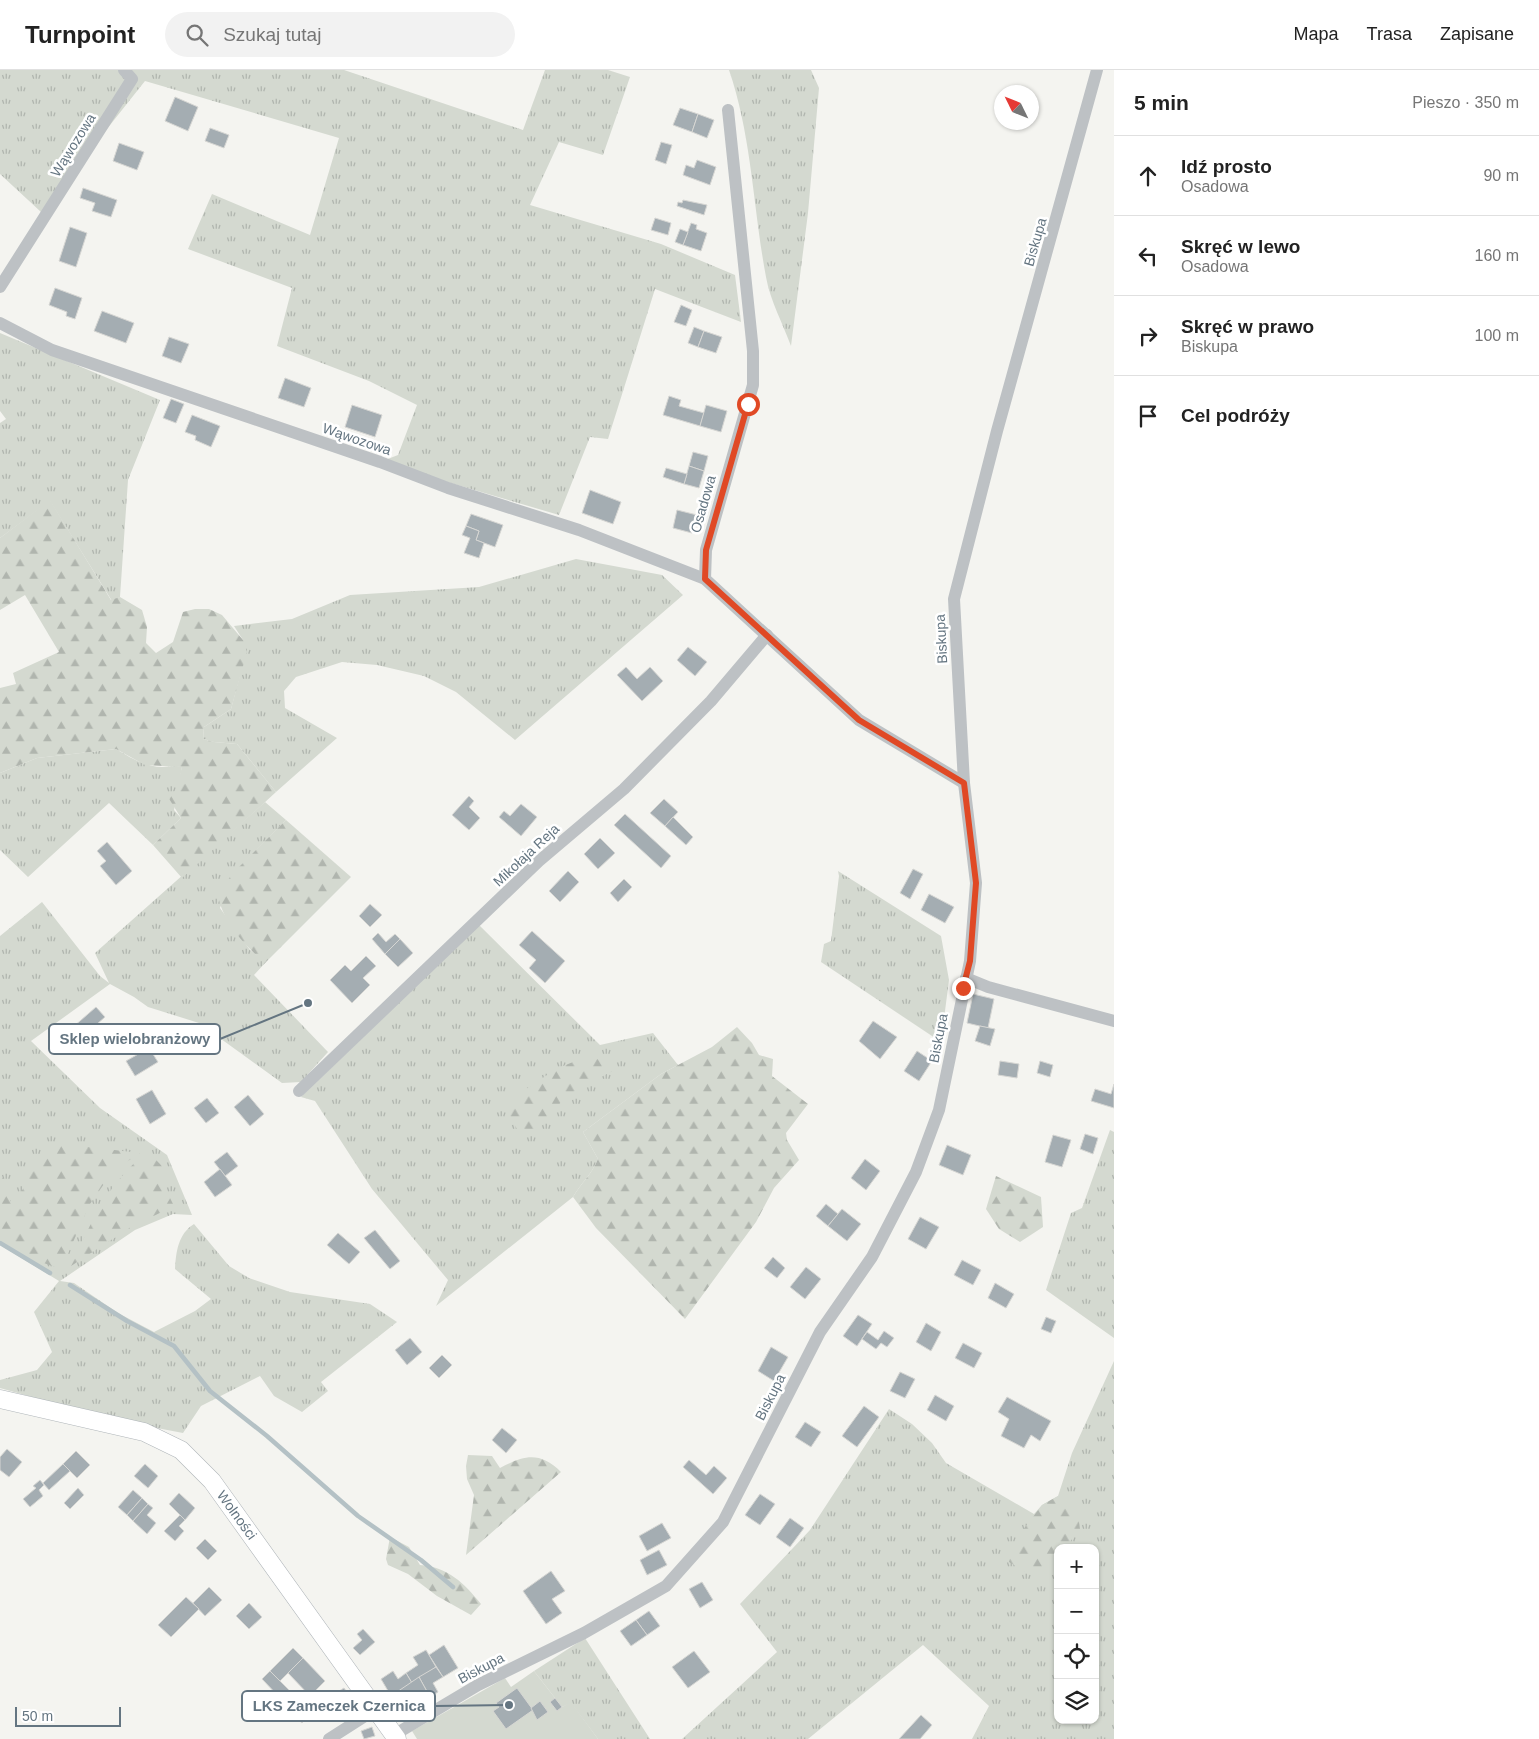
<!DOCTYPE html>
<html lang="pl">
<head>
<meta charset="utf-8">
<style>
	body { margin:0; font-family:Arial,sans-serif; background:#f2f2f2; color:#222 }
	.controls { position:absolute; right:15px; bottom:15px; display:grid; overflow:hidden; border-radius:10px; box-shadow:0 1px 4px #0004 }
	.controls button { width:45px; height:45px; display:grid; place-items:center; padding:0; border:0; border-bottom:1px solid #e0e0e0; background:#fff; color:#222; font:25px sans-serif }
	.compass { position:absolute; left:994px; top:15px; width:45px; height:45px; border-radius:50%; background:#fff; box-shadow:0 1px 4px #0004; rotate:313deg }
	.scale { position:absolute; left:15px; bottom:12px; width:106px; box-sizing:border-box; padding-left:5px; border:2px solid #647581; border-top:0; font-size:14px; line-height:18px; white-space:nowrap; color:#647581; -webkit-text-stroke:4px #fff; paint-order:stroke }
	.stop { position:absolute; width:15px; height:15px; margin:-11px; border:4px solid #e04925; border-radius:50%; background:#fff }
	.stop.end { background:#e04925; border-color:#fff; box-shadow:0 1px 5px #0008 }
	.list { margin:0; padding:0; list-style:none }
	h2 { display:flex; justify-content:space-between; align-items:center; height:65px; margin:0; padding:0 20px; font-size:21px }
	h2 small { font-size:16px; font-weight:400; color:#767676 }
	.list li { display:grid; grid-template-columns:32px 1fr auto; gap:15px; align-items:center; box-sizing:border-box; height:80px; padding:0 20px; border-top:1px solid #e0e0e0 }
	.list b { display:block; font-size:19px; white-space:nowrap }
	.list p { margin:0; font-size:16px; white-space:nowrap; color:#767676 }
	.list em { font-size:16px; font-style:normal; color:#767676 }
	.icon { flex:none; width:28px; height:28px; fill:none; stroke:currentColor; stroke-width:2; stroke-linecap:round; stroke-linejoin:round }
	.map { position:relative; flex:none; width:1114px; height:1669px; overflow:hidden }
	header { display:flex; align-items:center; gap:30px; box-sizing:border-box; height:70px; padding:0 25px; background:#fff; border-bottom:1px solid #e0e0e0 }
	header strong { font-size:24px }
	nav { display:flex; gap:28px; margin-inline-start:auto; font-size:18px }
	.search { width:350px; height:45px; background:#f2f2f2; display:flex; align-items:center; gap:12px; box-sizing:border-box; padding:0 18px; border-radius:28px; color:#767676; font-size:19px }
	main { display:flex }
	aside { flex:1; background:#fff }
	.map>svg:first-child { display:block }
	.grass { fill:url(#grass-tufts); fill-rule:evenodd }
	.forest { fill:url(#forest-firs) }
	.garden { fill:#d4d9d0 }
	.lines { fill:none; stroke-linecap:round; stroke-linejoin:round }
	.stream { stroke:#b4c1c5; stroke-width:4.5 }
	.building { fill:#a4adb2; stroke:#d6d6d3 }
	.secondary-casing { stroke:#afb5b9; stroke-width:19 }
	.street { stroke:#bdc1c4; stroke-width:12 }
	.secondary { stroke:#fff; stroke-width:18 }
	.route { stroke:#e04925; stroke-width:6 }
	.labels { text-anchor:middle; stroke-width:5; stroke-linejoin:round; paint-order:stroke }
	.street-label { font-size:14px; fill:#647581; stroke:#fff }
	.leader { fill:none; stroke:#647581; stroke-width:2 }
	.callout-dot { fill:#647581; stroke:#fff; stroke-width:2 }
	.callout { fill:#fff; stroke:#647581; stroke-width:2 }
	.callout-label { font-size:15px; text-anchor:middle; font-weight:bold; fill:#647581 }
</style>
</head>
<body>
<header>
<strong>Turnpoint</strong>
<div class="search"><svg class="icon" aria-label="search" viewBox="0 0 24 24"><circle cx="10" cy="10" r="6"/><path d="M15 15l6 6"/></svg>Szukaj tutaj</div>
<nav><a>Mapa</a><a>Trasa</a><a>Zapisane</a></nav>
</header>
<main>
<div class="map">
<svg width="1114" height="1669" viewBox="0 0 1114 1669">
	<defs>
		<pattern id="grass-tufts" width="24" height="20" patternUnits="userSpaceOnUse" patternTransform="scale(1.25)"><rect width="24" height="20" fill="#d4d9d0"/><path d="M3 7l-1-3M5 7V3M7 7l1-3M15 17l-1-3M17 17v-4M19 17l1-3" fill="none" stroke="#b0b5ae"/></pattern>
		<pattern id="forest-firs" width="22" height="20" patternUnits="userSpaceOnUse" patternTransform="scale(1.25)"><rect width="22" height="20" fill="#d4d9d0"/><path d="M5 1l3.5 6h-7zM16 11l3.5 6h-7z" fill="#b0b5ae"/></pattern>
	</defs>
	<rect width="100%" height="100%" fill="#f4f4f0"/>
	<!-- grass -->
	<g class="grass">
		<path d="M0,0H344L523,60L545,0H608L630,7L603,85L559,72L530,135L661,174L735,205L741,252L655,219L608,369L590,367L559,445L380,392L398,385L417,335L369,311L277,276L292,218L188,179L212,124L310,165L339,68L145,11L41,142L0,104Z"/>
		<path d="M729,0H811L819,18L808,143L791,276C783,254 770,230 766,207C753,138 752,67 729,0Z"/>
		<path d="M0,263L160,330L128,410L120,527L112,531L50,431L0,468V353L6,349L0,341Z"/>
		<path d="M576,489L662,505L683,525L515,670L456,622L424,606L377,595L342,592L296,607L284,621L285,638L337,668L276,722L237,674L214,672L203,669L204,657L231,639L240,605L243,570L234,556L292,549L350,525L479,517Z"/>
		<path d="M116,679C129,687 146,697 162,697C169,697 174,695 182,697L174,740L181,748L153,775L109,733L28,807L0,780V703L37,688Z"/>
		<path d="M265,732L286,750L233,804L220,838L250,880L266,892L254,905L328,982L301,1012L282,1013L199,953L148,937L134,927L110,914L31,971L100,1038L167,1085L192,1145L173,1144L135,1160L60,1211L74,1213L118,1243L154,1262L195,1241L211,1229L175,1199C176,1182 178,1164 194,1154L229,1196L249,1208L290,1222L370,1234L397,1252L321,1312L328,1321L302,1342L274,1326L260,1306L201,1336L183,1363L110,1349L0,1318V1310L37,1300L52,1282L34,1242L59,1211L0,1175V866L42,832L100,906L109,913L95,883Z"/>
		<path d="M838,801L941,866L949,910L941,972L821,892L824,874L831,871L839,806Z"/>
		<path d="M479,855L600,975L653,963L678,995L661,1004L583,1062L598,1089C592,1104 581,1113 573,1127L436,1236L448,1210L372,1119L315,1031L301,1027Z"/>
		<path d="M1110,1060L1114,1062V1268L1046,1220L1071,1143L1082,1138Z"/>
		<path d="M1114,1291V1669H972L989,1636L923,1575L808,1669H682L777,1582L740,1534L810,1460L889,1339L912,1354L932,1373L946,1393L1034,1444L1042,1435L1058,1426L1072,1383ZM1058,1478H1095V1650H1058Z"/>
		<path d="M585,1568L650,1669H598L571,1633L562,1637L534,1601Z"/>
	</g>
	<!-- forest -->
	<g class="forest">
		<path d="M50,430L111,530L120,527L142,540L147,557L146,573L156,583L173,572L183,542L195,539H209L222,545L243,570L247,582L231,639L204,657L203,669L214,672L237,674L276,722L182,808L153,775L181,748L168,727L176,720L182,697L145,695L116,679L37,688L0,703V618L16,614L13,603L59,582L25,525L0,540V468Z"/>
		<path d="M286,750L351,807L265,893C245,876 222,851 218,825L232,804Z"/>
		<path d="M737,957L752,973L759,985L773,989L772,1006L808,1034L786,1063L787,1070L799,1090L774,1118L756,1152L685,1249L596,1158L573,1127C581,1113 592,1104 598,1089L583,1062L661,1004L712,977Z"/>
		<path d="M590,985L616,999L566,1026L536,1063L517,1059L508,1043L511,1029L556,999Z"/>
		<path d="M46,1072L140,1083L113,1101L90,1134L61,1199L35,1190L0,1169V1100L13,1139Z"/>
		<path d="M143,1085L154,1088L164,1098L162,1112L174,1136L131,1157L71,1196C92,1151 105,1118 143,1085Z"/>
		<path d="M996,1106L1041,1127L1043,1157L1020,1172L999,1159L986,1139Z"/>
		<path d="M468,1385L492,1386L500,1398C524,1385 540,1381 561,1402L466,1485L474,1425L467,1409L466,1396Z"/>
		<path d="M1058,1426L1077,1438L1080,1459L1065,1478H1058V1487L1039,1510L1009,1492L1013,1473L1042,1435Z"/>
		<path d="M390,1467L409,1477L420,1495C448,1497 464,1513 481,1534L471,1545L437,1526L408,1504L388,1495L386,1489Z"/>
	</g>
	<!-- garden -->
	<path class="garden" d="M534,1601L562,1637L571,1632L598,1669H417L412,1661L505,1608L511,1617Z"/>
	<g class="lines">
		<!-- stream -->
		<g class="stream">
			<path d="M0,1173L50,1203"/>
			<path d="M70,1215L127,1251L174,1276L210,1321L267,1366L358,1446L421,1490L453,1517"/>
		</g>
	</g>
	<!-- building -->
	<g class="building">
		<path d="M175,27L198,37L188,61L165,51Z"/>
		<path d="M680,38L698,44L692,62L673,55Z"/>
		<path d="M698,44L714,50L707,68L692,62Z"/>
		<path d="M210,58L229,65L224,78L205,71Z"/>
		<path d="M661,72L672,75L666,94L655,90Z"/>
		<path d="M119,73L144,82L137,100L113,91Z"/>
		<path d="M697,90L716,97L710,115L683,105L686,95L694,98Z"/>
		<path d="M83,118L117,130L111,147L92,141L95,133L80,128Z"/>
		<path d="M683,130L707,135L704,145L677,136L678,132L682,133Z"/>
		<path d="M655,148L671,153L668,165L651,160Z"/>
		<path d="M691,153L697,155L696,159L707,163L701,181L683,175Z"/>
		<path d="M70,157L87,163L76,197L59,191Z"/>
		<path d="M680,159L688,162L683,175L675,172Z"/>
		<path d="M55,218L82,228L75,249L66,246L67,242L49,235Z"/>
		<path d="M681,235L692,240L686,256L674,252Z"/>
		<path d="M102,241L134,253L126,273L94,261Z"/>
		<path d="M694,257L704,261L698,277L688,273Z"/>
		<path d="M704,261L722,267L716,283L698,277Z"/>
		<path d="M169,267L189,274L181,293L162,286Z"/>
		<path d="M285,308L311,318L304,337L278,328Z"/>
		<path d="M669,326L681,330L679,336L704,343L700,356L663,345Z"/>
		<path d="M171,329L184,334L176,353L163,348Z"/>
		<path d="M352,335L382,345L375,367L345,357Z"/>
		<path d="M706,335L727,341L721,362L700,356Z"/>
		<path d="M192,345L220,356L211,377L195,370L196,366L185,362Z"/>
		<path d="M693,382L708,386L704,401L689,396Z"/>
		<path d="M689,396L704,401L699,418L684,414Z"/>
		<path d="M666,398L687,404L684,414L663,407Z"/>
		<path d="M590,420L621,432L613,454L582,443Z"/>
		<path d="M677,440L697,445L692,463L673,458Z"/>
		<path d="M471,444L503,455L495,477L476,470L479,461L466,456Z"/>
		<path d="M466,456L479,461L476,470L484,473L479,488L464,483L470,468L462,465Z"/>
		<path d="M688,577L707,592L695,606L677,590Z"/>
		<path d="M626,597L637,609L650,597L663,611L642,631L617,605Z"/>
		<path d="M469,726L474,731L469,737L480,748L469,760L452,745Z"/>
		<path d="M664,729L678,742L665,756L650,743Z"/>
		<path d="M521,734L537,747L521,766L499,747L504,741L510,746Z"/>
		<path d="M625,744L671,786L661,798L614,755Z"/>
		<path d="M673,747L693,767L686,775L665,756Z"/>
		<path d="M600,768L615,783L598,799L584,784Z"/>
		<path d="M107,772L132,801L116,815L100,796L106,791L97,781Z"/>
		<path d="M913,799L923,804L910,829L900,823Z"/>
		<path d="M568,801L579,812L560,832L549,821Z"/>
		<path d="M624,809L632,817L618,832L610,823Z"/>
		<path d="M929,824L954,837L945,853L921,840Z"/>
		<path d="M370,834L382,845L370,857L359,846Z"/>
		<path d="M532,861L565,891L545,913L529,898L536,890L519,875Z"/>
		<path d="M378,863L386,872L395,864L400,869L385,884L372,869Z"/>
		<path d="M400,869L413,883L398,897L385,884Z"/>
		<path d="M366,886L376,896L363,908L370,915L352,933L330,910L345,895L351,901Z"/>
		<path d="M973,924L994,929L988,958L967,953Z"/>
		<path d="M96,937L105,947L89,961L93,965L85,972L72,958Z"/>
		<path d="M873,951L897,967L880,989L859,971Z"/>
		<path d="M980,956L995,959L990,976L975,971Z"/>
		<path d="M149,978L158,992L135,1006L126,991Z"/>
		<path d="M917,981L932,991L919,1011L904,1001Z"/>
		<path d="M1000,991L1019,994L1017,1008L998,1005Z"/>
		<path d="M1040,991L1053,995L1050,1007L1037,1003Z"/>
		<path d="M1114,1014V1038L1091,1031L1095,1019L1111,1024Z"/>
		<path d="M152,1020L166,1044L150,1054L136,1029Z"/>
		<path d="M248,1025L264,1044L250,1056L234,1037Z"/>
		<path d="M207,1028L219,1043L206,1053L194,1038Z"/>
		<path d="M1085,1064L1098,1068L1093,1084L1080,1079Z"/>
		<path d="M1053,1065L1071,1070L1062,1097L1045,1092Z"/>
		<path d="M947,1075L971,1085L963,1105L939,1095Z"/>
		<path d="M227,1082L238,1096L225,1106L214,1092Z"/>
		<path d="M865,1089L880,1101L866,1120L851,1108Z"/>
		<path d="M220,1099L232,1115L215,1127L204,1112Z"/>
		<path d="M826,1134L838,1144L828,1156L816,1146Z"/>
		<path d="M842,1139L861,1154L847,1171L828,1156Z"/>
		<path d="M920,1147L939,1157L926,1179L908,1169Z"/>
		<path d="M375,1160L400,1191L390,1199L364,1168Z"/>
		<path d="M338,1163L360,1182L349,1194L327,1175Z"/>
		<path d="M773,1187L785,1198L777,1208L764,1198Z"/>
		<path d="M962,1190L981,1200L973,1215L954,1205Z"/>
		<path d="M806,1197L821,1209L805,1229L790,1217Z"/>
		<path d="M995,1213L1014,1224L1006,1238L988,1228Z"/>
		<path d="M858,1245L872,1254L857,1276L843,1266Z"/>
		<path d="M1046,1247L1056,1251L1051,1263L1041,1259Z"/>
		<path d="M926,1253L941,1262L931,1281L916,1272Z"/>
		<path d="M884,1261L894,1268L887,1277L881,1273L876,1279L862,1269L867,1262L878,1270Z"/>
		<path d="M410,1268L422,1282L407,1295L395,1280Z"/>
		<path d="M963,1273L982,1283L974,1298L955,1288Z"/>
		<path d="M771,1277L788,1287L774,1311L758,1301Z"/>
		<path d="M442,1285L452,1295L439,1308L429,1298Z"/>
		<path d="M900,1302L915,1309L905,1328L890,1321Z"/>
		<path d="M935,1325L954,1336L946,1351L927,1340Z"/>
		<path d="M1007,1327L1051,1351L1040,1371L1031,1365L1024,1378L1001,1366L1009,1349L998,1342Z"/>
		<path d="M864,1336L879,1347L857,1377L842,1366Z"/>
		<path d="M805,1352L821,1362L811,1377L795,1367Z"/>
		<path d="M502,1358L517,1370L506,1383L492,1370Z"/>
		<path d="M7,1379L22,1392L9,1407L0,1400V1387Z"/>
		<path d="M76,1381L90,1395L77,1408L63,1394Z"/>
		<path d="M689,1390L706,1405L714,1396L727,1408L713,1424L683,1397Z"/>
		<path d="M63,1394L70,1401L49,1420L43,1413Z"/>
		<path d="M145,1394L158,1406L148,1418L134,1406Z"/>
		<path d="M40,1410L44,1415L39,1420L43,1426L30,1437L23,1429L36,1418L33,1416Z"/>
		<path d="M78,1418L84,1425L70,1439L64,1433Z"/>
		<path d="M133,1420L142,1428L127,1445L118,1437Z"/>
		<path d="M179,1423L195,1438L185,1450L169,1434Z"/>
		<path d="M760,1424L775,1434L760,1455L745,1445Z"/>
		<path d="M142,1428L148,1434L133,1451L127,1445Z"/>
		<path d="M148,1434L153,1438L147,1445L156,1453L147,1464L133,1451Z"/>
		<path d="M180,1445L185,1450L179,1456L184,1461L175,1471L164,1461Z"/>
		<path d="M790,1448L804,1458L790,1477L776,1467Z"/>
		<path d="M662,1453L671,1468L647,1481L639,1466Z"/>
		<path d="M205,1469L217,1481L208,1490L196,1478Z"/>
		<path d="M659,1480L667,1495L647,1505L640,1490Z"/>
		<path d="M551,1501L565,1521L552,1529L562,1543L546,1554L523,1521Z"/>
		<path d="M702,1512L713,1530L700,1538L689,1519Z"/>
		<path d="M209,1517L222,1530L205,1546L193,1533Z"/>
		<path d="M186,1527L199,1539L171,1567L158,1555Z"/>
		<path d="M249,1533L262,1547L249,1559L236,1546Z"/>
		<path d="M649,1541L660,1556L647,1565L636,1550Z"/>
		<path d="M636,1550L647,1565L631,1576L620,1561Z"/>
		<path d="M363,1559L375,1572L360,1585L353,1578L362,1570L357,1564Z"/>
		<path d="M444,1575L458,1598L443,1607L429,1585Z"/>
		<path d="M293,1578L303,1588L280,1611L270,1601Z"/>
		<path d="M426,1580L436,1597L412,1613L406,1603L418,1595L413,1587Z"/>
		<path d="M694,1581L710,1602L688,1618L672,1597Z"/>
		<path d="M303,1588L325,1611L310,1626L288,1603Z"/>
		<path d="M436,1597L443,1607L433,1613L438,1622L430,1627L419,1607Z"/>
		<path d="M270,1601L290,1621L281,1629L262,1609Z"/>
		<path d="M393,1601L398,1609L406,1603L412,1613L391,1626L381,1609Z"/>
		<path d="M419,1607L430,1627L402,1643L391,1626Z"/>
		<path d="M344,1618L359,1640L343,1651L328,1628Z"/>
		<path d="M517,1618L533,1640L506,1659L493,1641L499,1637L496,1633Z"/>
		<path d="M555,1628L562,1637L557,1641L550,1632Z"/>
		<path d="M540,1631L548,1642L537,1650L531,1638Z"/>
		<path d="M301,1633L312,1643L302,1653L291,1643Z"/>
		<path d="M921,1645L932,1655L920,1669H899Z"/>
		<path d="M372,1657L375,1666L364,1669L361,1661Z"/>
	</g>
	<g class="lines">
		<defs>
			<path id="secondary" d="M0,1329L144,1362L181,1380L212,1411L397,1669"/>
		</defs>
		<!-- secondary casing -->
		<use href="#secondary" class="secondary-casing"/>
		<!-- street -->
		<g class="street">
			<path d="M728,40L753,281V315L706,480L705,509L859,650L964,713"/>
			<path d="M0,217L132,9L124,0"/>
			<path d="M0,253L52,280L380,392L448,418L579,460L705,509"/>
			<path d="M966,908L988,917L1114,951"/>
			<path d="M299,1021L539,791L624,719L711,631L767,565"/>
			<path d="M394,1665L478,1615L584,1563L666,1516L723,1452L820,1262L872,1187L916,1102L939,1040L970,891L976,813L964,713L954,529L997,361L1097,0"/>
			<path d="M329,1669L376,1639"/>
		</g>
		<!-- secondary -->
		<use href="#secondary" class="secondary"/>
	</g>
	<g class="lines">
		<!-- route -->
		<path class="route" d="M748,334L706,480L705,509L859,650L964,713L976,813L970,891L963,918"/>
	</g>
	<g class="labels">
		<!-- street labels -->
		<g class="street-label">
			<text transform="translate(73 75) rotate(-58)" y="5">Wąwozowa</text>
			<text transform="translate(1035 172) rotate(-74)" y="5">Biskupa</text>
			<text transform="translate(357 369) rotate(19)" y="5">Wąwozowa</text>
			<text transform="translate(703 434) rotate(-74)" y="5">Osadowa</text>
			<text transform="translate(941 569) rotate(-93)" y="5">Biskupa</text>
			<text transform="translate(526 785) rotate(-43)" y="5">Mikołaja Reja</text>
			<text transform="translate(938 968) rotate(-79)" y="5">Biskupa</text>
			<text transform="translate(770 1327) rotate(-63)" y="5">Biskupa</text>
			<text transform="translate(237 1445) rotate(54)" y="5">Wolności</text>
			<text transform="translate(481 1598) rotate(-28)" y="5">Biskupa</text>
		</g>
	</g>
	<!-- callouts -->
	<path class="leader" d="M308 933L220 969M509 1635L435 1636"/>
	<g class="callout-dot">
		<circle cx="308" cy="933" r="5"/>
		<circle cx="509" cy="1635" r="5"/>
	</g>
	<g class="callout">
		<rect x="49" y="954" width="171" height="30" rx="5"/>
		<rect x="242" y="1621" width="193" height="30" rx="5"/>
	</g>
	<g class="callout-label">
		<text x="135" y="974">Sklep wielobranżowy</text>
		<text x="339" y="1641">LKS Zameczek Czernica</text>
	</g>
</svg>
<div class="controls">
<button>+</button>
<button>−</button>
<button><svg class="icon" aria-label="locate" viewBox="0 0 24 24"><circle cx="12" cy="12" r="6"/><path d="M12 2v4M12 18v4M2 12h4M18 12h4"/></svg></button>
<button><svg class="icon" aria-label="layers" viewBox="0 0 24 24"><path d="M12 4l9 5-9 5-9-5zM3 14l9 5 9-5"/></svg></button>
</div>
<svg class="compass" viewBox="-18 -18 36 36"><path d="M0-13l5 13h-10z" fill="#e53935"/><path d="M0 13l5-13h-10z" fill="#767676"/></svg>
<div class="scale">50 m</div>
<div class="stop" style="left:748px;top:334px"></div>
<div class="stop end" style="left:963px;top:918px"></div>
</div>
<aside>
<h2>5 min<small>Pieszo · 350 m</small></h2>
<ul class="list">
<li><svg class="icon" aria-label="ahead" viewBox="0 0 24 24"><path d="M12 20V5M6 11l6-6 6 6"/></svg><div><b>Idź prosto</b><p>Osadowa</p></div><em>90 m</em></li>
<li><svg class="icon" aria-label="left" viewBox="0 0 24 24"><path d="M17 20v-9H6M10 6l-5 5 5 5"/></svg><div><b>Skręć w lewo</b><p>Osadowa</p></div><em>160 m</em></li>
<li><svg class="icon" aria-label="right" viewBox="0 0 24 24"><path d="M7 20v-9h11M14 6l5 5-5 5"/></svg><div><b>Skręć w prawo</b><p>Biskupa</p></div><em>100 m</em></li>
<li><svg class="icon" aria-label="arrive" viewBox="0 0 24 24"><path d="M6 21V4h12l-3 4 3 4H6"/></svg><div><b>Cel podróży</b></div></li>
</ul>
</aside>
</main>
</body>
</html>
